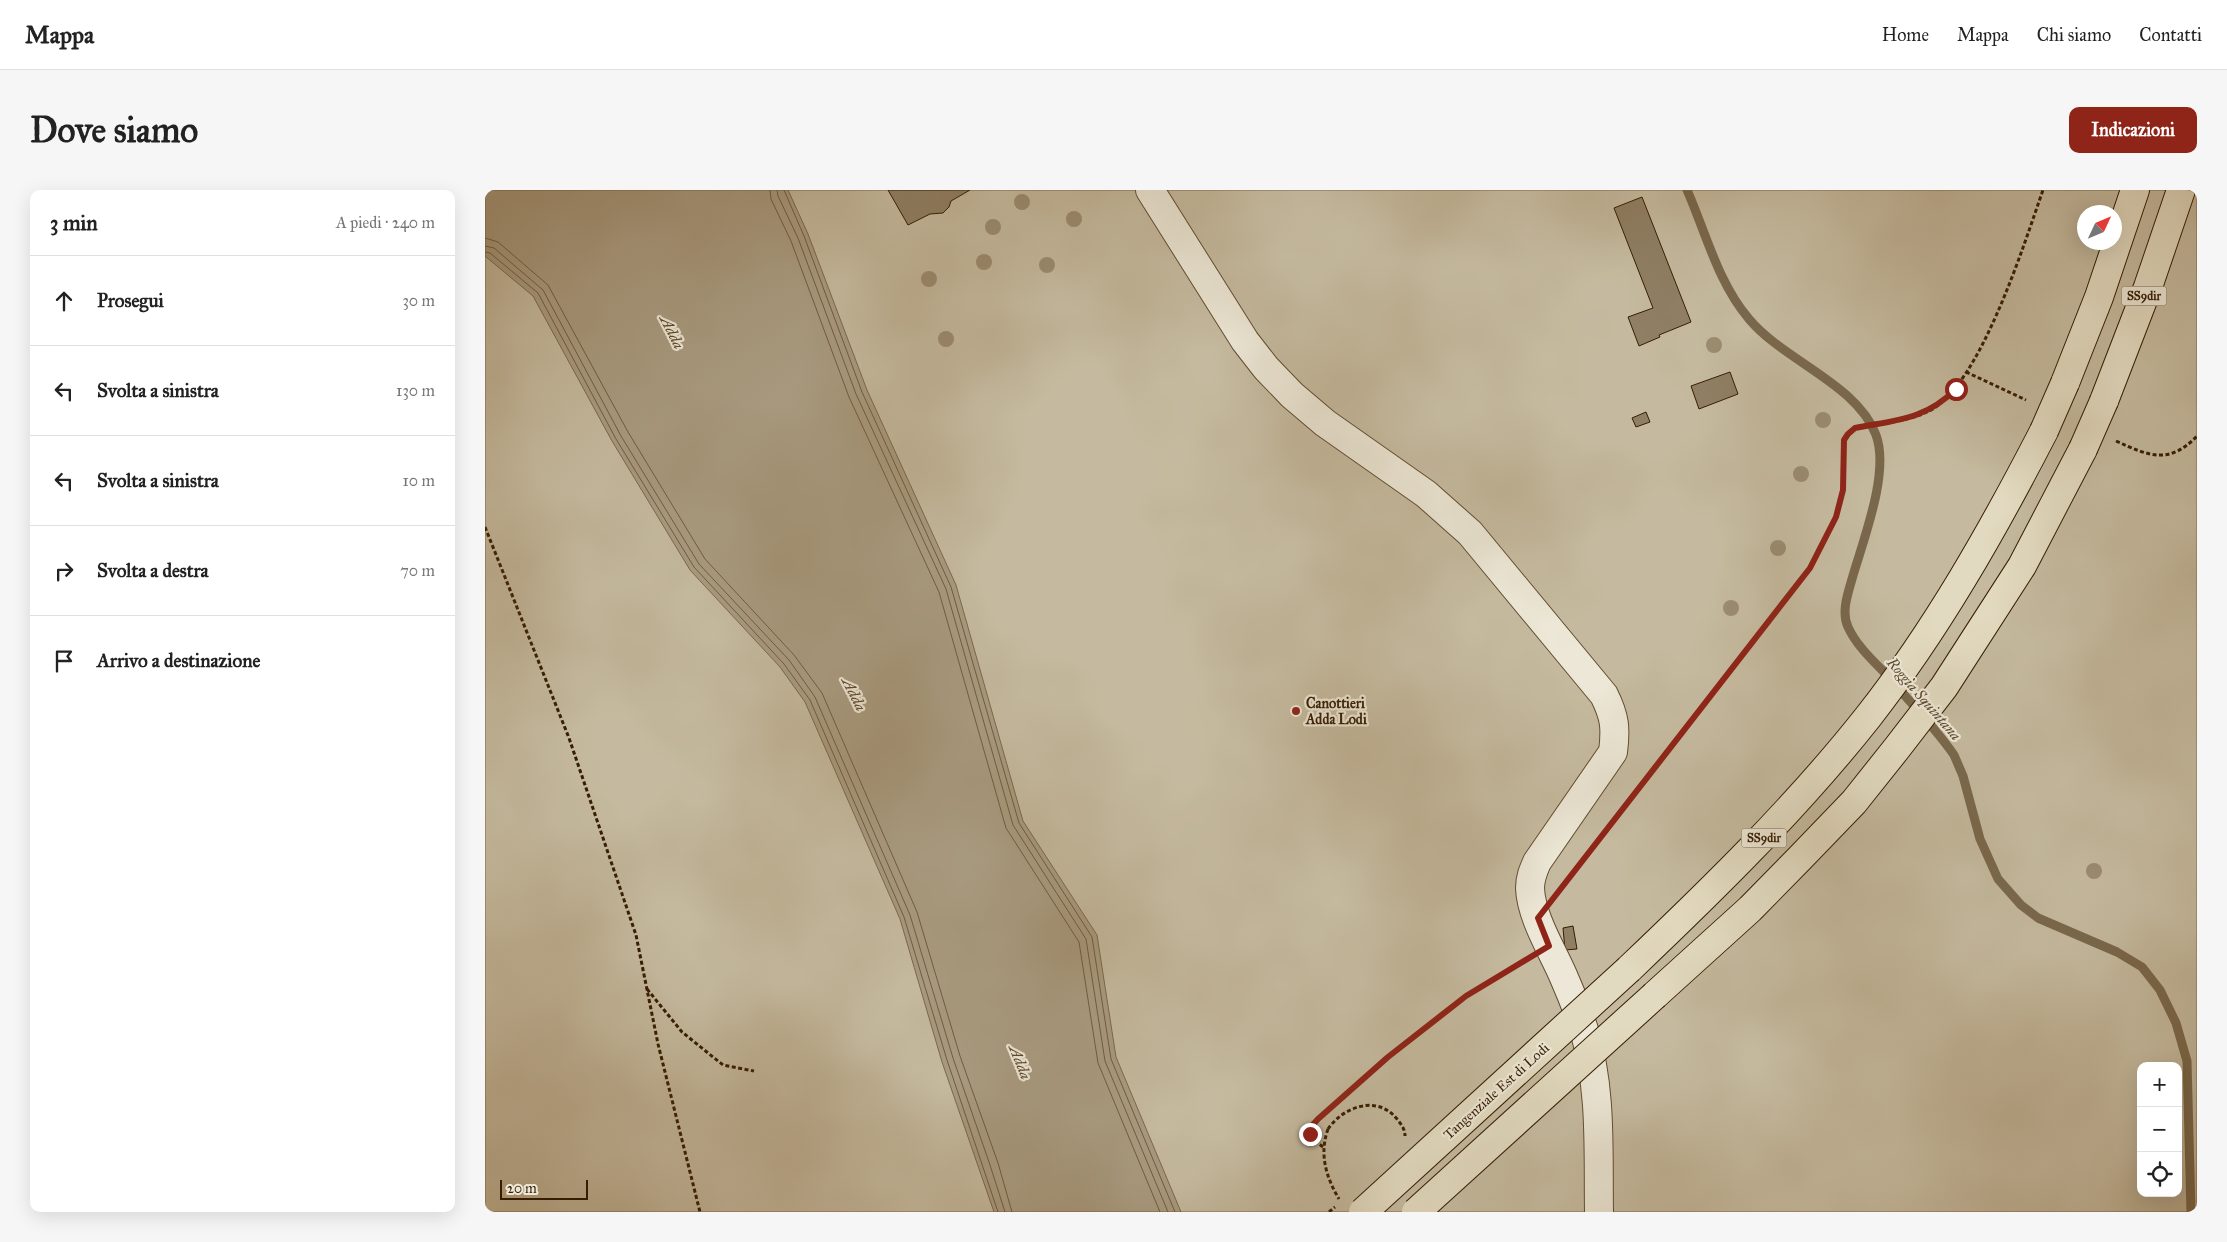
<!DOCTYPE html>
<html lang="it">
<head>
<meta charset="utf-8">
<style>
	body { margin:0; font-family:"IM FELL Great Primer",serif; background:#f6f6f6; color:#222 }
	.controls { position:absolute; right:15px; bottom:15px; display:grid; overflow:hidden; border-radius:10px; box-shadow:0 5px 20px #0002 }
	.controls button { width:45px; height:45px; display:grid; place-items:center; padding:0; border:0; border-bottom:1px solid #e0e0e0; background:#fff; color:#222; font:25px sans-serif }
	.compass { position:absolute; left:1592px; top:15px; width:45px; height:45px; border-radius:50%; background:#fff; box-shadow:0 5px 20px #0002; rotate:46deg }
	.scale { position:absolute; left:15px; bottom:12px; width:88px; box-sizing:border-box; padding-left:5px; border:2px solid #361d00; border-top:0; font-size:14px; line-height:18px; white-space:nowrap; color:#361d00; -webkit-text-stroke:4px #ece7d6; paint-order:stroke }
	.stop { position:absolute; width:15px; height:15px; margin:-11px; border:4px solid #8f2418; border-radius:50%; background:#fff }
	.stop.end { background:#8f2418; border-color:#fff; box-shadow:0 1px 5px #0008 }
	.list { margin:0; padding:0; list-style:none }
	h2 { display:flex; justify-content:space-between; align-items:center; height:65px; margin:0; padding:0 20px; font-size:21px }
	h2 small { font-size:16px; font-weight:400; color:#767676 }
	.list li { display:grid; grid-template-columns:32px 1fr auto; gap:15px; align-items:center; box-sizing:border-box; height:90px; padding:0 20px; border-top:1px solid #e0e0e0 }
	.list b { display:block; font-size:19px; white-space:nowrap }
	.list em { font-size:16px; font-style:normal; color:#767676 }
	.icon { flex:none; width:28px; height:28px; fill:none; stroke:currentColor; stroke-width:2; stroke-linecap:round; stroke-linejoin:round }
	.map { position:relative; flex:none; width:1712px; height:1022px; overflow:hidden; border-radius:10px }
	header { display:flex; align-items:center; gap:30px; box-sizing:border-box; height:70px; padding:0 25px; background:#fff; border-bottom:1px solid #e0e0e0 }
	header strong { font-size:24px }
	nav { display:flex; gap:28px; margin-inline-start:auto; font-size:18px }
	.intro { display:flex; align-items:center; justify-content:space-between; box-sizing:border-box; height:120px; padding:0 30px }
	h1 { margin:0; font-size:35px }
	.button { padding:12px 22px; border-radius:10px; background:#8f2418; color:#fff; font-size:18px; font-weight:700 }
	main { display:flex; gap:30px; padding:0 30px }
	aside { flex:1; background:#fff; border-radius:10px; box-shadow:0 5px 20px #0002 }
	.map>svg:first-child { display:block }
	.green { fill:#c5ba9f; stroke:#7e6c50; fill-rule:evenodd }
	.water { fill:#a89a7f; stroke:#7a684c }
	.lines { fill:none; stroke-linecap:round; stroke-linejoin:round }
	.shore { stroke:#6f5c40; stroke-width:1 }
	.stream { stroke:#7a684c; stroke-width:9 }
	.building { fill:#8f7f64; stroke:#361d00 }
	.minor-casing { stroke:#614c30; stroke-width:30 }
	.trunk-casing { stroke:#361d00; stroke-width:30 }
	.path { stroke:#361d00; stroke-width:3; stroke-dasharray:4 2.5; stroke-linecap:butt }
	.minor { stroke:#ece7d6; stroke-width:28 }
	.trunk { stroke:#e2dac0; stroke-width:28 }
	.trunk-bridge-casing { stroke:#361d00; stroke-width:30; stroke-linecap:butt }
	.path-bridge { stroke:#361d00; stroke-width:3; stroke-dasharray:4 2.5; stroke-linecap:butt }
	.trunk-bridge { stroke:#e2dac0; stroke-width:28 }
	.tree { fill:#9b8c71 }
	.route { stroke:#8f2418; stroke-width:6 }
	.poi-dot { fill:#8f2418; stroke:#ece7d6; stroke-width:2 }
	.labels { text-anchor:middle; stroke-width:4.5; stroke-linejoin:round; paint-order:stroke }
	.shield { fill:#ece7d6; stroke:#6d5a40; stroke-width:1 }
	.shield-label { font-size:12px; font-weight:bold; fill:#361d00 }
	.poi-label { font-size:14px; font-weight:bold; fill:#361d00; stroke:#ece7d6; text-anchor:start }
	.street-label { font-size:14px; fill:#361d00; stroke:#ece7d6 }
	.water-label { font-size:15px; font-style:italic; fill:#5e492c; stroke:#ece7d6 }
</style>
</head>
<body>
<header>
<strong>Mappa</strong>
<nav><a>Home</a><a>Mappa</a><a>Chi siamo</a><a>Contatti</a></nav>
</header>
<div class="intro"><h1>Dove siamo</h1><a class="button">Indicazioni</a></div>
<main>
<aside>
<h2>3 min<small>A piedi · 240 m</small></h2>
<ul class="list">
<li><svg class="icon" aria-label="ahead" viewBox="0 0 24 24"><path d="M12 20V5M6 11l6-6 6 6"/></svg><div><b>Prosegui</b></div><em>30 m</em></li>
<li><svg class="icon" aria-label="left" viewBox="0 0 24 24"><path d="M17 20v-9H6M10 6l-5 5 5 5"/></svg><div><b>Svolta a sinistra</b></div><em>130 m</em></li>
<li><svg class="icon" aria-label="left" viewBox="0 0 24 24"><path d="M17 20v-9H6M10 6l-5 5 5 5"/></svg><div><b>Svolta a sinistra</b></div><em>10 m</em></li>
<li><svg class="icon" aria-label="right" viewBox="0 0 24 24"><path d="M7 20v-9h11M14 6l5 5-5 5"/></svg><div><b>Svolta a destra</b></div><em>70 m</em></li>
<li><svg class="icon" aria-label="arrive" viewBox="0 0 24 24"><path d="M6 21V4h12l-3 4 3 4H6"/></svg><div><b>Arrivo a destinazione</b></div></li>
</ul>
</aside>
<div class="map">
<svg width="1712" height="1022" viewBox="0 0 1712 1022">
	<rect width="100%" height="100%" fill="#e2dac0"/>
	<filter id="stains"><feTurbulence type="fractalNoise" baseFrequency=".004" numOctaves="4"/><feColorMatrix values="0 0 0 0 .2 0 0 0 0 .09 0 0 0 0 .02 0 0 0 .5 -.17"/></filter>
	<radialGradient id="worn" r=".72"><stop offset=".6" stop-color="#630" stop-opacity="0"/><stop offset="1" stop-color="#630" stop-opacity=".3"/></radialGradient>
	<!-- green -->
	<path class="green" d="M0,0H1712V1022H0ZM1600,22H1630V52H1600ZM1656,876H1693V1003H1656Z"/>
	<!-- water -->
	<path class="water" d="M0,0H303L323,44L382,200L471,395L538,631L612,745L631,867L696,1022H509L457,872L415,729L320,512L295,477L205,380L127,251L48,106L0,66Z"/>
	<g class="lines">
		<!-- shore -->
		<g class="shore">
			<path d="M285,0L286,9L306,51L364,207L454,402L521,638L594,752L613,873L675,1022"/>
			<path d="M292,0L293,6L313,48L371,204L461,399L528,635L601,749L620,871L683,1022"/>
			<path d="M299,0L319,46L377,202L466,397L534,633L607,747L626,869L690,1022"/>
			<path d="M0,48L13,52L63,95L143,242L220,369L309,465L337,503L432,722L475,866L513,973L527,1022"/>
			<path d="M0,56L9,58L58,100L136,246L214,374L304,470L330,507L425,725L468,868L505,975L520,1022"/>
			<path d="M0,62L5,63L53,103L131,249L209,377L299,474L325,510L419,727L462,870L513,1022"/>
		</g>
		<!-- stream -->
		<path class="stream" d="M1202,0C1221,43 1233,93 1264,129C1299,171 1372,194 1391,245C1405,283 1378,350 1367,389C1363,403 1356,422 1363,437C1370,453 1385,468 1398,481C1422,509 1448,535 1469,565L1478,586L1495,649L1513,689L1536,715L1553,728L1632,762L1657,777L1675,800L1691,833L1702,871L1706,1022"/>
	</g>
	<!-- building -->
	<g class="building">
		<path d="M403,0H485L466,11L464,17L458,23L445,24L423,35Z"/>
		<path d="M1157,7L1206,132L1174,145L1175,147L1154,156L1143,127L1168,118L1129,18Z"/>
		<path d="M1245,182L1253,204L1214,219L1206,196Z"/>
		<path d="M1161,222L1165,232L1151,237L1147,228Z"/>
		<path d="M1088,736L1092,759L1080,760L1078,738Z"/>
	</g>
	<g class="lines">
		<defs>
			<path id="minor" d="M665,0L760,151L781,178L807,205L840,233L941,304L985,343L1119,505C1130,527 1131,538 1128,562L1052,672C1048,681 1045,688 1045,698C1046,728 1069,763 1080,790C1087,806 1094,824 1099,840C1117,901 1113,959 1114,1022"/>
			<g id="trunk">
				<path d="M1580,193L1614,107L1650,0"/>
				<path d="M1619,211L1663,97L1696,0"/>
				<path d="M1144,779C1228,699 1311,618 1383,527C1452,439 1508,340 1559,241"/>
				<path d="M1170,805L1265,719L1316,667L1369,612L1412,558L1459,497L1537,376L1598,259"/>
			</g>
		</defs>
		<!-- minor casing -->
		<use href="#minor" class="minor-casing"/>
		<!-- trunk casing -->
		<use href="#trunk" class="trunk-casing"/>
		<!-- path -->
		<g class="path">
			<path d="M1481,182L1541,210"/>
			<path d="M1631,251C1664,266 1684,275 1712,246"/>
			<path d="M0,337L84,548L151,745L173,854L215,1022"/>
			<path d="M1074,700L1325,378L1351,327L1358,300L1359,250L1363,244L1370,238C1394,234 1422,232 1444,221C1495,196 1539,54 1558,0"/>
			<path d="M162,799L197,842L238,875L269,881"/>
			<path d="M843,939C834,964 841,987 854,1009"/>
			<path d="M838,957L829,950L825,944L826,937L833,929L903,867L981,805L1040,770"/>
		</g>
		<!-- minor -->
		<use href="#minor" class="minor"/>
		<!-- trunk -->
		<use href="#trunk" class="trunk"/>
		<defs>
			<g id="trunk-bridge">
				<path d="M1559,241L1580,193"/>
				<path d="M1598,259L1619,211"/>
				<path d="M878,1022L1144,779"/>
				<path d="M931,1022L1170,805"/>
			</g>
		</defs>
		<!-- trunk-bridge casing -->
		<use href="#trunk-bridge" class="trunk-bridge-casing"/>
		<!-- path-bridge -->
		<g class="path-bridge">
			<path d="M843,939C858,917 892,904 912,929C916,934 920,939 920,946"/>
			<path d="M844,1022L850,1017"/>
		</g>
		<!-- trunk-bridge -->
		<use href="#trunk-bridge" class="trunk-bridge"/>
	</g>
	<!-- trees -->
	<g class="tree">
		<circle cx="537" cy="12" r="8"/>
		<circle cx="589" cy="29" r="8"/>
		<circle cx="508" cy="37" r="8"/>
		<circle cx="499" cy="72" r="8"/>
		<circle cx="562" cy="75" r="8"/>
		<circle cx="444" cy="89" r="8"/>
		<circle cx="461" cy="149" r="8"/>
		<circle cx="1229" cy="155" r="8"/>
		<circle cx="1338" cy="230" r="8"/>
		<circle cx="1316" cy="284" r="8"/>
		<circle cx="1293" cy="358" r="8"/>
		<circle cx="1246" cy="418" r="8"/>
		<circle cx="1609" cy="681" r="8"/>
	</g>
	<g class="lines">
		<!-- route -->
		<path class="route" d="M825,944L826,937L833,929L903,867L981,806L1064,756L1053,728L1325,378L1351,327L1358,300L1359,250L1363,244L1370,238C1411,230 1440,230 1471,199"/>
	</g>
	<!-- markers -->
	<circle class="poi-dot" cx="811" cy="521" r="5"/>
	<g class="labels">
		<!-- shield labels -->
		<g class="shield">
			<rect x="1636.5" y="96.5" width="45" height="19" rx="4"/>
			<rect x="1256.5" y="638.5" width="45" height="19" rx="4"/>
		</g>
		<g class="shield-label">
			<text x="1659" y="110">SS9dir</text>
			<text x="1279" y="652">SS9dir</text>
		</g>
		<!-- poi labels -->
		<g class="poi-label">
			<text x="821" y="518">Canottieri<tspan x="821" dy="16">Adda Lodi</tspan></text>
		</g>
		<!-- street labels -->
		<g class="street-label">
			<text transform="translate(1011 901) rotate(-42)" y="5">Tangenziale Est di Lodi</text>
		</g>
		<!-- water labels -->
		<g class="water-label">
			<text transform="translate(187 142) rotate(63)" y="5">Adda</text>
			<text transform="translate(369 504) rotate(63)" y="5">Adda</text>
			<text transform="translate(1439 509) rotate(49)" y="5">Roggia Squintana</text>
			<text transform="translate(535 872) rotate(68)" y="5">Adda</text>
		</g>
	</g>
	<rect width="100%" height="100%" filter="url(#stains)"/>
	<rect width="100%" height="100%" fill="url(#worn)"/>
</svg>
<div class="controls">
<button>+</button>
<button>−</button>
<button><svg class="icon" aria-label="locate" viewBox="0 0 24 24"><circle cx="12" cy="12" r="6"/><path d="M12 2v4M12 18v4M2 12h4M18 12h4"/></svg></button>
</div>
<svg class="compass" viewBox="-18 -18 36 36"><path d="M0-13l5 13h-10z" fill="#e53935"/><path d="M0 13l5-13h-10z" fill="#767676"/></svg>
<div class="scale">20 m</div>
<div class="stop" style="left:1471px;top:199px"></div>
<div class="stop end" style="left:825px;top:944px"></div>
</div>
</main>
</body>
</html>
